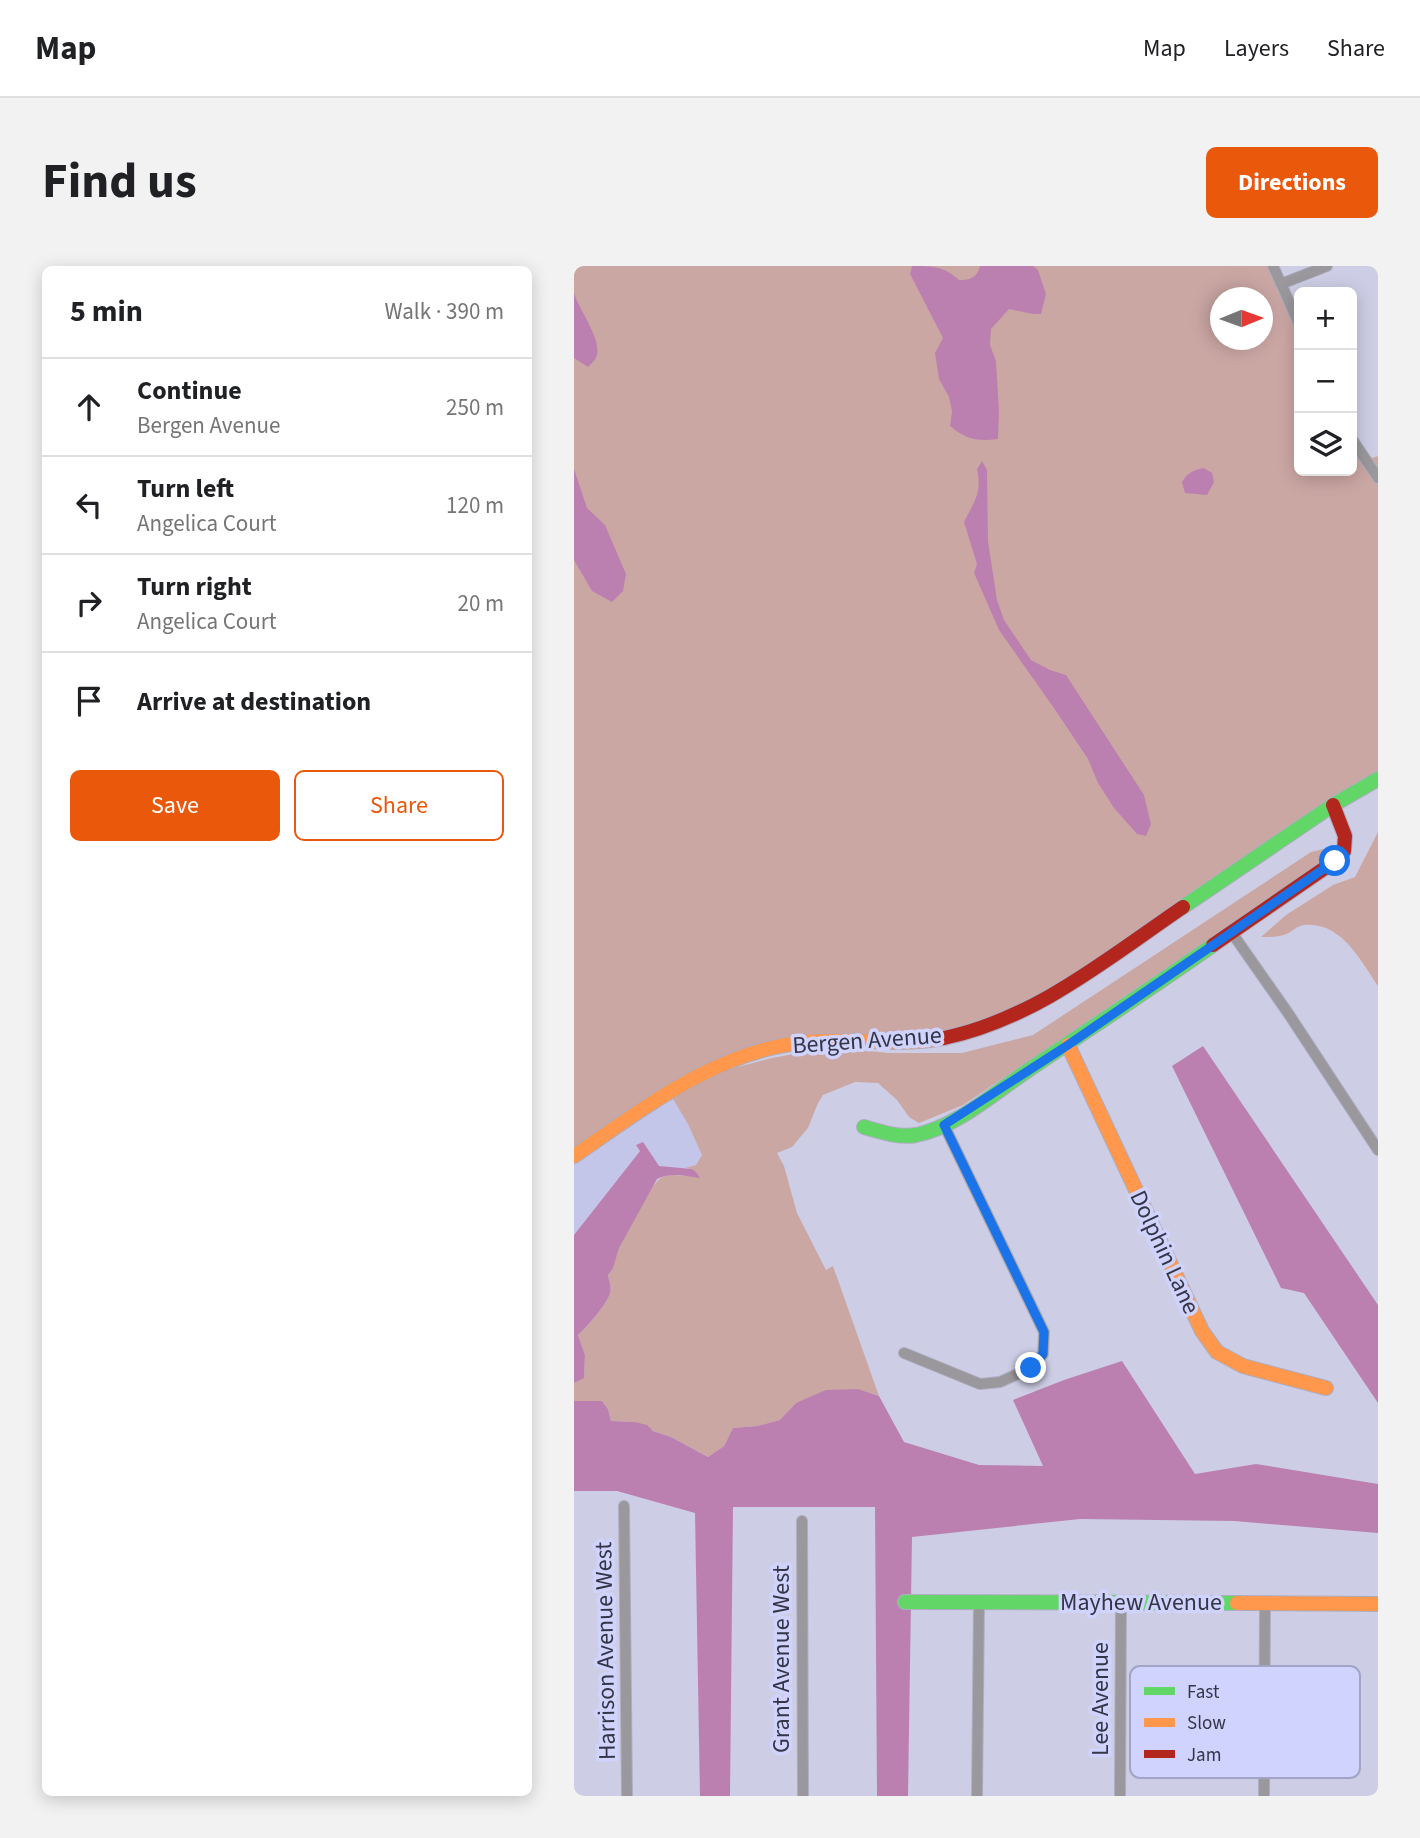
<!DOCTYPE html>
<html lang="en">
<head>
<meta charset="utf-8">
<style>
	body { margin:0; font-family:"Source Sans 3",sans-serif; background:#f2f2f2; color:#202124 }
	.controls { position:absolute; right:21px; top:21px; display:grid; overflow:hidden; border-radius:10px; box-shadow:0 4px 18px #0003 }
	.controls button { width:63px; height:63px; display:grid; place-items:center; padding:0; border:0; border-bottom:2px solid #e0e0e0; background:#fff; color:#202124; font:35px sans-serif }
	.compass { position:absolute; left:636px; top:21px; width:63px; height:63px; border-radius:50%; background:#fff; box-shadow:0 4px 18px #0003; rotate:89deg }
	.stop { position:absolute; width:21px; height:21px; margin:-16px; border:5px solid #1a73e8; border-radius:50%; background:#fff }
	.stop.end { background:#1a73e8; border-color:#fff; box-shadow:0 2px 7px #0008 }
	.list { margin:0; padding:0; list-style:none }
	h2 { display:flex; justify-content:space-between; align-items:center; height:91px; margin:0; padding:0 28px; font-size:30px }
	h2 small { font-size:23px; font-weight:400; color:#757577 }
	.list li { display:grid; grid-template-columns:46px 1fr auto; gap:21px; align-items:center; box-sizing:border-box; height:98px; padding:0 28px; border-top:2px solid #e0e0e0 }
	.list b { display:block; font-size:26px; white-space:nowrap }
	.list p { margin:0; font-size:23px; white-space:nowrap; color:#757577 }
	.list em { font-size:23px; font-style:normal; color:#757577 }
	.actions { display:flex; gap:14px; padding:21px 28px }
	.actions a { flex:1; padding:16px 0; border:2px solid #ea580c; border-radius:10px; text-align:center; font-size:24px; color:#ea580c }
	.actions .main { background:#ea580c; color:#fff }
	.icon { flex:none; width:38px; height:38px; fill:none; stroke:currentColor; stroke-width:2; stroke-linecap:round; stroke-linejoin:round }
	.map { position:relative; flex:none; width:804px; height:1530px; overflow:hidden; border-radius:10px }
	header { display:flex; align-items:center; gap:42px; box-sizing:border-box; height:98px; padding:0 35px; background:#fff; border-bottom:2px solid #e0e0e0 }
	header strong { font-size:33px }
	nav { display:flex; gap:38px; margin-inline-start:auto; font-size:24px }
	.intro { display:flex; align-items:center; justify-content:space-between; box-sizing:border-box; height:168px; padding:0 42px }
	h1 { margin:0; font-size:49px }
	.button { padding:18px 32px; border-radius:10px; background:#ea580c; color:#fff; font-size:24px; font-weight:700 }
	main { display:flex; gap:42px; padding:0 42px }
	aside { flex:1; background:#fff; border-radius:10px; box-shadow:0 4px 18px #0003 }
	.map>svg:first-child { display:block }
	.built { fill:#c3c5e9 }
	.green { fill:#cba7a4; fill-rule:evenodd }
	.water { fill:#bc80b0 }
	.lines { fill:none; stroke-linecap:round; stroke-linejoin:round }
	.street-casing { stroke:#adaec0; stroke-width:12 }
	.fast-casing { stroke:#adaec0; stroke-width:16 }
	.slow-casing { stroke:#adaec0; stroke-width:16 }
	.jam-casing { stroke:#adaec0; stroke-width:16 }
	.street { stroke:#9a989c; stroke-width:10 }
	.fast { stroke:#63d668; stroke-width:14 }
	.slow { stroke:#ff974d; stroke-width:14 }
	.jam { stroke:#b3261e; stroke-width:14 }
	.route { stroke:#1a73e8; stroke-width:9 }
	.labels { text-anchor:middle; stroke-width:7; stroke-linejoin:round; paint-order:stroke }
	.street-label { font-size:24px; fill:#343646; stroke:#d0d3fd }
	.key { fill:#d0d3fd; stroke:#a1a4c6; stroke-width:2 }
	.key-label { font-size:19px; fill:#343646 }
</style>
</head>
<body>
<header>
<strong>Map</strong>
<nav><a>Map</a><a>Layers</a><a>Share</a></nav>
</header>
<div class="intro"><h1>Find us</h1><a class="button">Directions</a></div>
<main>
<aside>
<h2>5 min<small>Walk · 390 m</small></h2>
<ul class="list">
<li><svg class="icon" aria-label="ahead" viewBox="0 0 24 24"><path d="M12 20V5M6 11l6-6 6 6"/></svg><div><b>Continue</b><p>Bergen Avenue</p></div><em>250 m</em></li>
<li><svg class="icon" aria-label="left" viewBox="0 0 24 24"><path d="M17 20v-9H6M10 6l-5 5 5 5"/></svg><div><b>Turn left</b><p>Angelica Court</p></div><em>120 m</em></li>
<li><svg class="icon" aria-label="right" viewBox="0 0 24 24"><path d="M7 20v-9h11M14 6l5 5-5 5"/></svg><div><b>Turn right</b><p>Angelica Court</p></div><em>20 m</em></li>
<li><svg class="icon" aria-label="arrive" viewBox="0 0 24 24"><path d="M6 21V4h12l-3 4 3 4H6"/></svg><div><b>Arrive at destination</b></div></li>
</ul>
<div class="actions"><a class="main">Save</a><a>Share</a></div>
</aside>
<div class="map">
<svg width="804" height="1530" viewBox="0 0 804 1530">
	<rect width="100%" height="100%" fill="#cdcee5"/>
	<!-- built -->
	<path class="built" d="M96,827L114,858L128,889L122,899L111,902H97L85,900L62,879L66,884L0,969V896Z"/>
	<!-- green -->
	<g class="green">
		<path d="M0,0H699L725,58V205H778V173L792,194L804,190V513L478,730L402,765L216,778L156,803L198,792L236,785L267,782L314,787H388L459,769L737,586L754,582L756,592L389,839L345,857L335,851L323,834L304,817L281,816L249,829L244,837L234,862L218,881L203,887L210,900L223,947L252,1004L259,1000L305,1130L283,1123L222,1137L207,1154L183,1160L159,1162L150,1180L134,1191L97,1171L79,1165L61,1156L37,1155L34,1143L28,1135H0V1117L10,1111L11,1089L4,1069C12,1062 34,1037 36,1027C38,1022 35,1015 34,1009C40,1001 41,993 44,984C48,972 78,916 87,912C96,907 104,910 114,910L118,903L111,902L122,899L128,889L114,858L96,828L0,890ZM646,32H688V74H646Z"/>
		<path d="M804,566V720C787,695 767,655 730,659C722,660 717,667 710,669C703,671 695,671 687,671L712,649L759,619L781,611Z"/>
	</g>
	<!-- water -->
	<g class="water">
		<path d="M338,0C359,0 370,0 385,14C396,14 403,12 406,0H459L464,4L472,28L467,48H459L435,43L417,63L416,79L422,95L425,145L424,173C404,176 391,173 376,160L378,145L375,131L365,113L361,87L369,72L336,8Z"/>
		<path d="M0,27C5,44 30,76 22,92C20,95 17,98 14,101L0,92Z"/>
		<path d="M408,195L413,204L414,275L423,334L430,354L457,394L476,404L492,409L570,529L577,558L572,570L563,568L540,542L524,517L514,493L482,445L425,364L400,307L403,298L390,256C401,234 408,227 403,203Z"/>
		<path d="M630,202L638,207L640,216L633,229L611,227L608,216C613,207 619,204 630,202Z"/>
		<path d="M0,203L13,242L31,259L52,308L49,325L38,336L18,325L0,294Z"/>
		<path d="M629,780L804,1039V1137L730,1027L707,1022L598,800Z"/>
		<path d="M69,876L85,900L118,903L122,906L126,912C109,910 99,906 83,913L45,982L39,1002L34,1009C35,1015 38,1022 36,1027C34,1037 12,1062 4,1069L11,1089L10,1112L0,1117V969L66,885L62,879Z"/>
		<path d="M548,1095L621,1208L682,1198L804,1218V1267L660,1255L506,1253L338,1271L334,1530H303L301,1241H159L156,1530H126L121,1247L43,1225H0V1135H28L34,1143L37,1155L61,1156L73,1159L79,1165L97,1171L134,1191L150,1180L159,1162L183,1160L206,1154L222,1137L252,1124L284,1123L305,1130L330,1176L405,1199L469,1200L439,1134L490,1114Z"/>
	</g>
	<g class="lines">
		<defs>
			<g id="street">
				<path d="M699,0L725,58"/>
				<path d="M707,18L753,0"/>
				<path d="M778,173L804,212"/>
				<path d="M658,667L714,747L804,884"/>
				<path d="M330,1087L406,1118L426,1116L457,1102L469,1088L470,1066L370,859"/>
				<path d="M50,1240L53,1530"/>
				<path d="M228,1255L229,1530"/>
				<path d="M403,1530L405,1335"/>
				<path d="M546,1530L547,1336"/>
				<path d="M690,1530L691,1336"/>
			</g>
			<g id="fast">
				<path d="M609,641L759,539L804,513"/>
				<path d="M290,861C307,866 325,872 342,869C382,861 420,827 453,805C515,763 578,722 639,679"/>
				<path d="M331,1336L663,1337"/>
			</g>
			<g id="slow">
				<path d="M494,779L628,1065L643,1086L669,1100L752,1122"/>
				<path d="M0,890C70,842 144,784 232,776C278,771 325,781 370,772"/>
				<path d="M663,1337L804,1338"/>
			</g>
			<g id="jam">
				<path d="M639,679L761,595L770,585L771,570L759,539"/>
				<path d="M370,772C461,753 534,692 609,641"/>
			</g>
		</defs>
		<!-- street casing -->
		<use href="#street" class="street-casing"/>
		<!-- fast casing -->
		<use href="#fast" class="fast-casing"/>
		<!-- slow casing -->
		<use href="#slow" class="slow-casing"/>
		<!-- jam casing -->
		<use href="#jam" class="jam-casing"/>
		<!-- street -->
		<use href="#street" class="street"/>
		<!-- fast -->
		<use href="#fast" class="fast"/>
		<!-- slow -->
		<use href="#slow" class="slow"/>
		<!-- jam -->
		<use href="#jam" class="jam"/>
	</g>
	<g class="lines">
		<!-- route -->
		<path class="route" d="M457,1102L469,1088L470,1066L370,859L494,779L761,595"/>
	</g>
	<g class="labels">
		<!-- street labels -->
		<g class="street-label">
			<text transform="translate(293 774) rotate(-4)" y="8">Bergen Avenue</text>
			<text transform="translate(591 986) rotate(65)" y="8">Dolphin Lane</text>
			<text x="567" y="1344">Mayhew Avenue</text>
			<text transform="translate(31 1385) rotate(-91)" y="8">Harrison Avenue West</text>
			<text transform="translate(207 1393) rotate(-90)" y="8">Grant Avenue West</text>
			<text transform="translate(526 1433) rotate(-90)" y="8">Lee Avenue</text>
		</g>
	</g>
	<!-- legend -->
	<rect x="556" y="1400" width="230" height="112" rx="10" class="key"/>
	<rect x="570" y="1421" width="31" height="8" fill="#63d668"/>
	<rect x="570" y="1452" width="31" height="9" fill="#ff974d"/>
	<rect x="570" y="1484" width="31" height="8" fill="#b3261e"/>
	<g class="key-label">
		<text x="613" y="1432">Fast</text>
		<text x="613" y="1463">Slow</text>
		<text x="613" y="1495">Jam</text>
	</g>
</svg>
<div class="controls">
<button>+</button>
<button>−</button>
<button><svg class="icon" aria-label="layers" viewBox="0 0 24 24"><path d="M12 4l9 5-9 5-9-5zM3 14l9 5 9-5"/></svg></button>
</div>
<svg class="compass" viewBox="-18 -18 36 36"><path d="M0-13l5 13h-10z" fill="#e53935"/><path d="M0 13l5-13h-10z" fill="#757577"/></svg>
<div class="stop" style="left:761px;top:595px"></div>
<div class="stop end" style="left:457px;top:1102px"></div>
</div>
</main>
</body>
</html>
